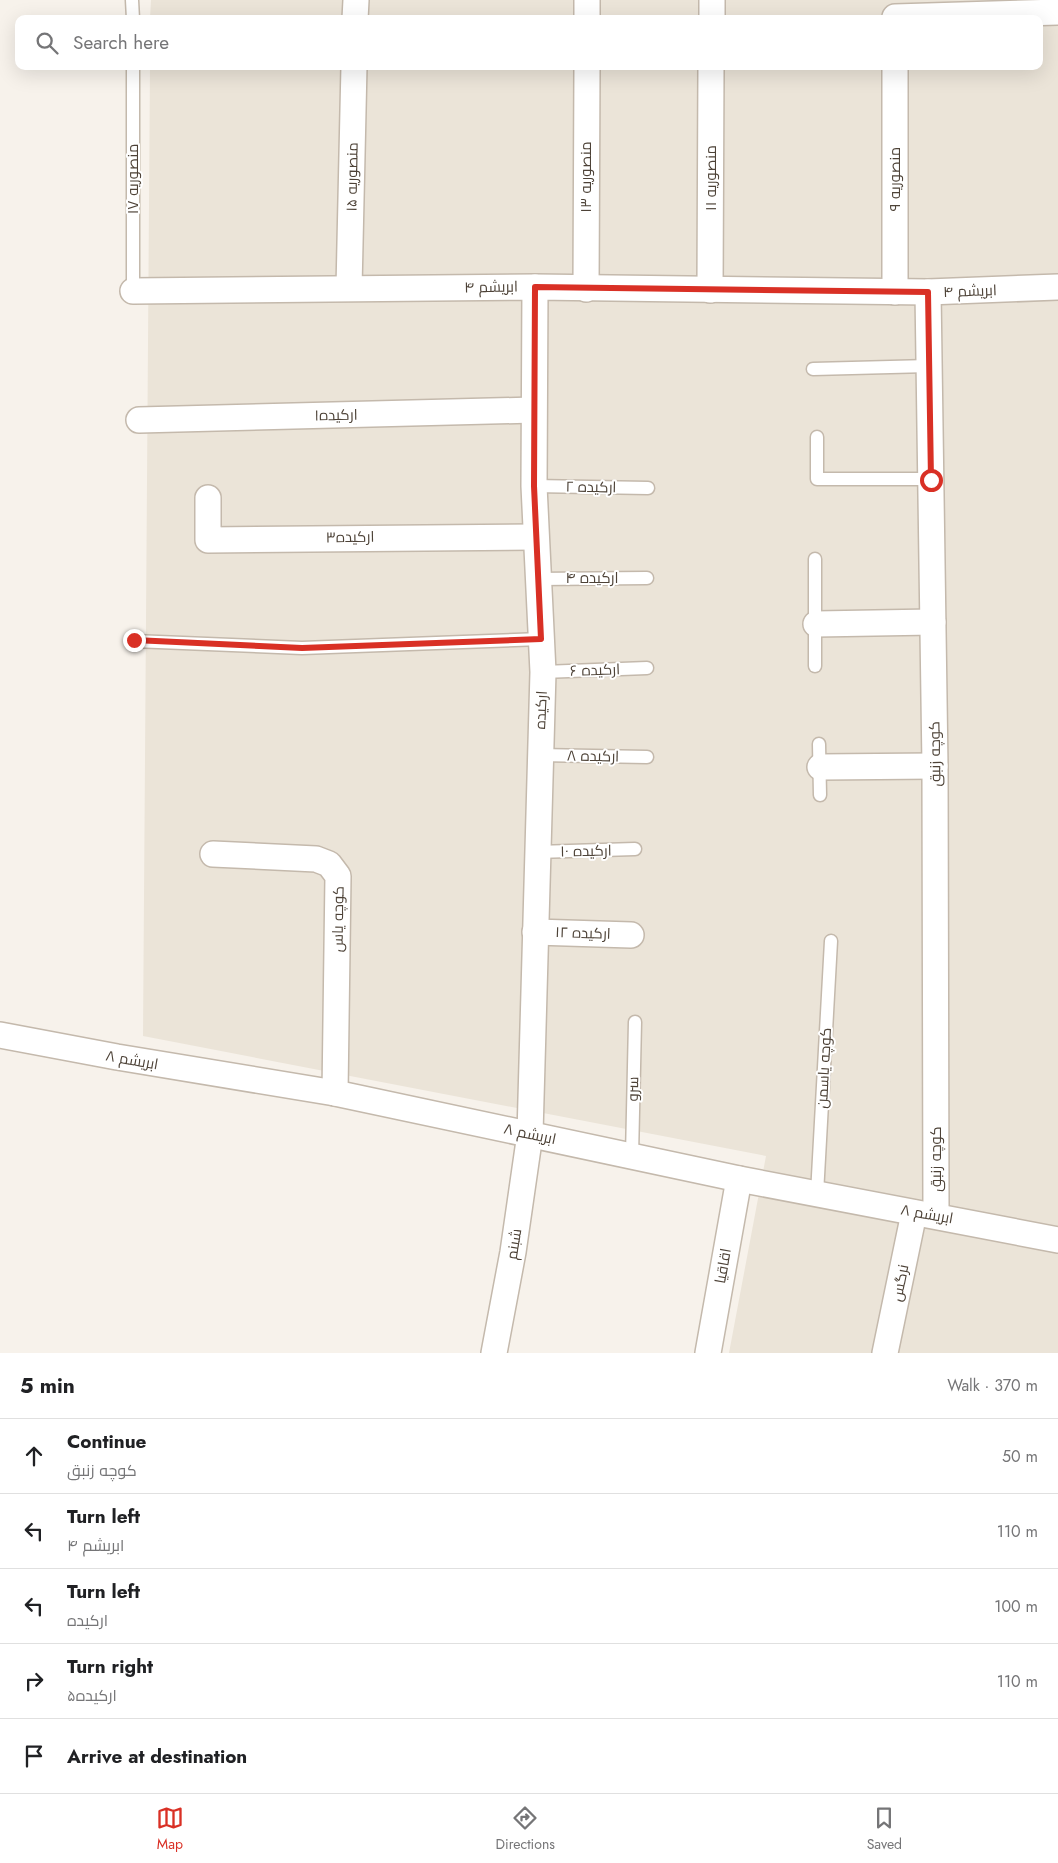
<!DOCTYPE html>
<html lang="en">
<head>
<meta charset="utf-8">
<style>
	body { margin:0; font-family:Jost,Cairo,sans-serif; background:#f6f6f6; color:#202124 }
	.stop { position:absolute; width:15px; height:15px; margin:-11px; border:4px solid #d93025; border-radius:50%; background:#fff }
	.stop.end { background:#d93025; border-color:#fff; box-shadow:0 1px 5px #0008 }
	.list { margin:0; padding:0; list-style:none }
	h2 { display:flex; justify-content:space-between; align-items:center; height:65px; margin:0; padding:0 20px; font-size:21px }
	h2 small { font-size:16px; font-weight:400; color:#757577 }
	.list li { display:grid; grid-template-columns:32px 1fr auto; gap:15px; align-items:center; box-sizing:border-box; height:75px; padding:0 20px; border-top:1px solid #e0e0e0 }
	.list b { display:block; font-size:19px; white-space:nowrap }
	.list p { margin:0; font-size:16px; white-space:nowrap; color:#757577 }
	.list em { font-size:16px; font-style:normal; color:#757577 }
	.icon { flex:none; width:28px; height:28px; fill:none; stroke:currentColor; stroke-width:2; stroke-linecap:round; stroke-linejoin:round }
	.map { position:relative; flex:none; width:1058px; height:1353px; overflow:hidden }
	.search { position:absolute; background:#fff; box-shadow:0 5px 20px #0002; left:15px; right:15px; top:15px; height:55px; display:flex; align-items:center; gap:12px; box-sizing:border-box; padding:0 18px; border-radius:10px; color:#757577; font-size:19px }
	.sheet { height:440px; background:#fff }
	nav { display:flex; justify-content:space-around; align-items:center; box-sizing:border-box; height:70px; border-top:1px solid #e0e0e0; background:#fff; font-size:14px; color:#757577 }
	nav a { display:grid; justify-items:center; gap:2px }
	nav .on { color:#d93025 }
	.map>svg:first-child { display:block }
	.residential { fill:#ebe4d8 }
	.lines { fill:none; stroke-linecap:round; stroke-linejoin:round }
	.lane-casing { stroke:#c4b9ac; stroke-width:15 }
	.street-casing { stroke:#c4b9ac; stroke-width:28 }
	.lane { stroke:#fff; stroke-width:12 }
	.street { stroke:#fff; stroke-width:25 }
	.route { stroke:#d93025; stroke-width:6 }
	.labels { text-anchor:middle; stroke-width:4; stroke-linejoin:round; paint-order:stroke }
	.street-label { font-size:15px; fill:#4d4237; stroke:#fff }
</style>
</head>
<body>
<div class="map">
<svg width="1058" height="1353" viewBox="0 0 1058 1353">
	<rect width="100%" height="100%" fill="#f7f2eb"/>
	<!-- residential -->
	<path class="residential" d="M151,0H1058V1353H729L766,1156L143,1036L150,66H1039V19H150Z"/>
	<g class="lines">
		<defs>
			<g id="lane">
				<path d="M132,0L133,19"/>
				<path d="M133,66V291"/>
				<path d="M813,369L929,366"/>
				<path d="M817,437V479H931"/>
				<path d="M534,486L648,488"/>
				<path d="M815,559V666"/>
				<path d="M537,579L647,578"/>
				<path d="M134,641L302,648L541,639"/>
				<path d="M543,672L647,668"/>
				<path d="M819,744L820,795"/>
				<path d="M539,755L647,757"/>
				<path d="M537,852L635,849"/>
				<path d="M632,1156L635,1022"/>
				<path d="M817,1194L831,941"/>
			</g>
			<g id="street">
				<path d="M895,17L1058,12"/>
				<path d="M355,19L356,0"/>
				<path d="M587,19V0"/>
				<path d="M712,19V0"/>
				<path d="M349,288L354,66"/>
				<path d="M586,289L587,66"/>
				<path d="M710,290L711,66"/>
				<path d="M133,291L535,287L928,292L1058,287"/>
				<path d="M895,292V66"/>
				<path d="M928,292L935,766L936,1215"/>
				<path d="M139,420L533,410"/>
				<path d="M208,498V540L535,537"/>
				<path d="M816,624L933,622"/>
				<path d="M820,767L935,766"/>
				<path d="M213,854L316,859L329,864L338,876L335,1093"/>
				<path d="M535,932L631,935"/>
				<path d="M0,1035L117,1057L335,1093L739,1179L1058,1240"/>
				<path d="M494,1353L513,1252L530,1134L543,672L534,486L535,287"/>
				<path d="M708,1353L739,1179"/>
				<path d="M885,1353L914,1213"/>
			</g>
		</defs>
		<!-- lane casing -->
		<use href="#lane" class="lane-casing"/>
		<!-- street casing -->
		<use href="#street" class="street-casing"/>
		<!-- lane -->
		<use href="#lane" class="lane"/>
		<!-- street -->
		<use href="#street" class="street"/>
	</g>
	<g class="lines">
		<!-- route -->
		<path class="route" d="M134,640L302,648L541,639L534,486L535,287L928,292L931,480"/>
	</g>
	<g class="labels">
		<!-- street labels -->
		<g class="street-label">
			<text transform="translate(352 177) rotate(-89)" y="5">منصوریه ۱۵</text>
			<text transform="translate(586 177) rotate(-90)" y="5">منصوریه ۱۳</text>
			<text transform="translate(711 178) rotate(-90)" y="5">منصوریه ۱۱</text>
			<text transform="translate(133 179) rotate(-90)" y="5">منصوریه ۱۷</text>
			<text transform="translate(895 179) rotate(-90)" y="5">منصوریه ۹</text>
			<text transform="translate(491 287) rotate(-1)" y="5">ابریشم ۴</text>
			<text transform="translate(970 291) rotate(-2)" y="5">ابریشم ۴</text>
			<text transform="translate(336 415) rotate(-1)" y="5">ارکیده۱</text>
			<text transform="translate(591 487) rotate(1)" y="5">ارکیده ۲</text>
			<text transform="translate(350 537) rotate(-1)" y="5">ارکیده۳</text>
			<text x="592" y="583">ارکیده ۴</text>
			<text transform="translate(595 670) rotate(-2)" y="5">ارکیده ۶</text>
			<text transform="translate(541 710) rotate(-87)" y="5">ارکیده</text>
			<text transform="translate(935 754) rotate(-91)" y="5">کوچه زنبق</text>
			<text transform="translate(593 756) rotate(1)" y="5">ارکیده ۸</text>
			<text transform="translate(586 851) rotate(-1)" y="5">ارکیده ۱۰</text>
			<text transform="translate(338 919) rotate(-89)" y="5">کوچه یاس</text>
			<text transform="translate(583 933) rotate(2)" y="5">ارکیده ۱۲</text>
			<text transform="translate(132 1060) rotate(10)" y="5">ابریشم ۸</text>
			<text transform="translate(824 1068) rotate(-87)" y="5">کوچه یاسمن</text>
			<text transform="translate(633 1089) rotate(-89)" y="5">سرو</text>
			<text transform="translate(530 1134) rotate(12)" y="5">ابریشم ۸</text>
			<text transform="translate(936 1159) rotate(-90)" y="5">کوچه زنبق</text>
			<text transform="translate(927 1214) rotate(10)" y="5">ابریشم ۸</text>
			<text transform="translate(514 1244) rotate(-81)" y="5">شبنم</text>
			<text transform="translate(723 1266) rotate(-80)" y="5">اقاقیا</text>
			<text transform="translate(900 1283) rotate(-79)" y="5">نرگس</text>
		</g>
	</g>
</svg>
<div class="stop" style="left:931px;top:480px"></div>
<div class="stop end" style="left:134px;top:640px"></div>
<div class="search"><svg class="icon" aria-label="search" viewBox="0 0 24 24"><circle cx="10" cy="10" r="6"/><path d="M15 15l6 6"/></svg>Search here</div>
</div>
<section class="sheet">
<h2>5 min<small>Walk · 370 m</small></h2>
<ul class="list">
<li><svg class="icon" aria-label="ahead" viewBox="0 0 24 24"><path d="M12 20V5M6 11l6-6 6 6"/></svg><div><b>Continue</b><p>کوچه زنبق</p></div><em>50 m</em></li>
<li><svg class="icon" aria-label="left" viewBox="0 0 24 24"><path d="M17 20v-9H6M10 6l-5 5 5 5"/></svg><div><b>Turn left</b><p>ابریشم ۴</p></div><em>110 m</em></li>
<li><svg class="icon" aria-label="left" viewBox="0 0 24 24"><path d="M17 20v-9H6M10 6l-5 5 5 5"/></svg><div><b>Turn left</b><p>ارکیده</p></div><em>100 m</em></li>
<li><svg class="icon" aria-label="right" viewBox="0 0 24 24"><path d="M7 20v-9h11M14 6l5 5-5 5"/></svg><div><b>Turn right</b><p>ارکیده۵</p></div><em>110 m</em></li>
<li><svg class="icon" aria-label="arrive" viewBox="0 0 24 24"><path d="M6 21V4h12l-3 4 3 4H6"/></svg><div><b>Arrive at destination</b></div></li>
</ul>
</section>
<nav>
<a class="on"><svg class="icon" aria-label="map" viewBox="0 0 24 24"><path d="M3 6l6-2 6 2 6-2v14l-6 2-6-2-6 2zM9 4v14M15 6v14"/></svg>Map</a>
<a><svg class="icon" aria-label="directions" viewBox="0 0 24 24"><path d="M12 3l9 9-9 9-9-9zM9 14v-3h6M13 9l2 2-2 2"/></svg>Directions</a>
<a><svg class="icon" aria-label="saved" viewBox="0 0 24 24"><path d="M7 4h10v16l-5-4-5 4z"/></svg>Saved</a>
</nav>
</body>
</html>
